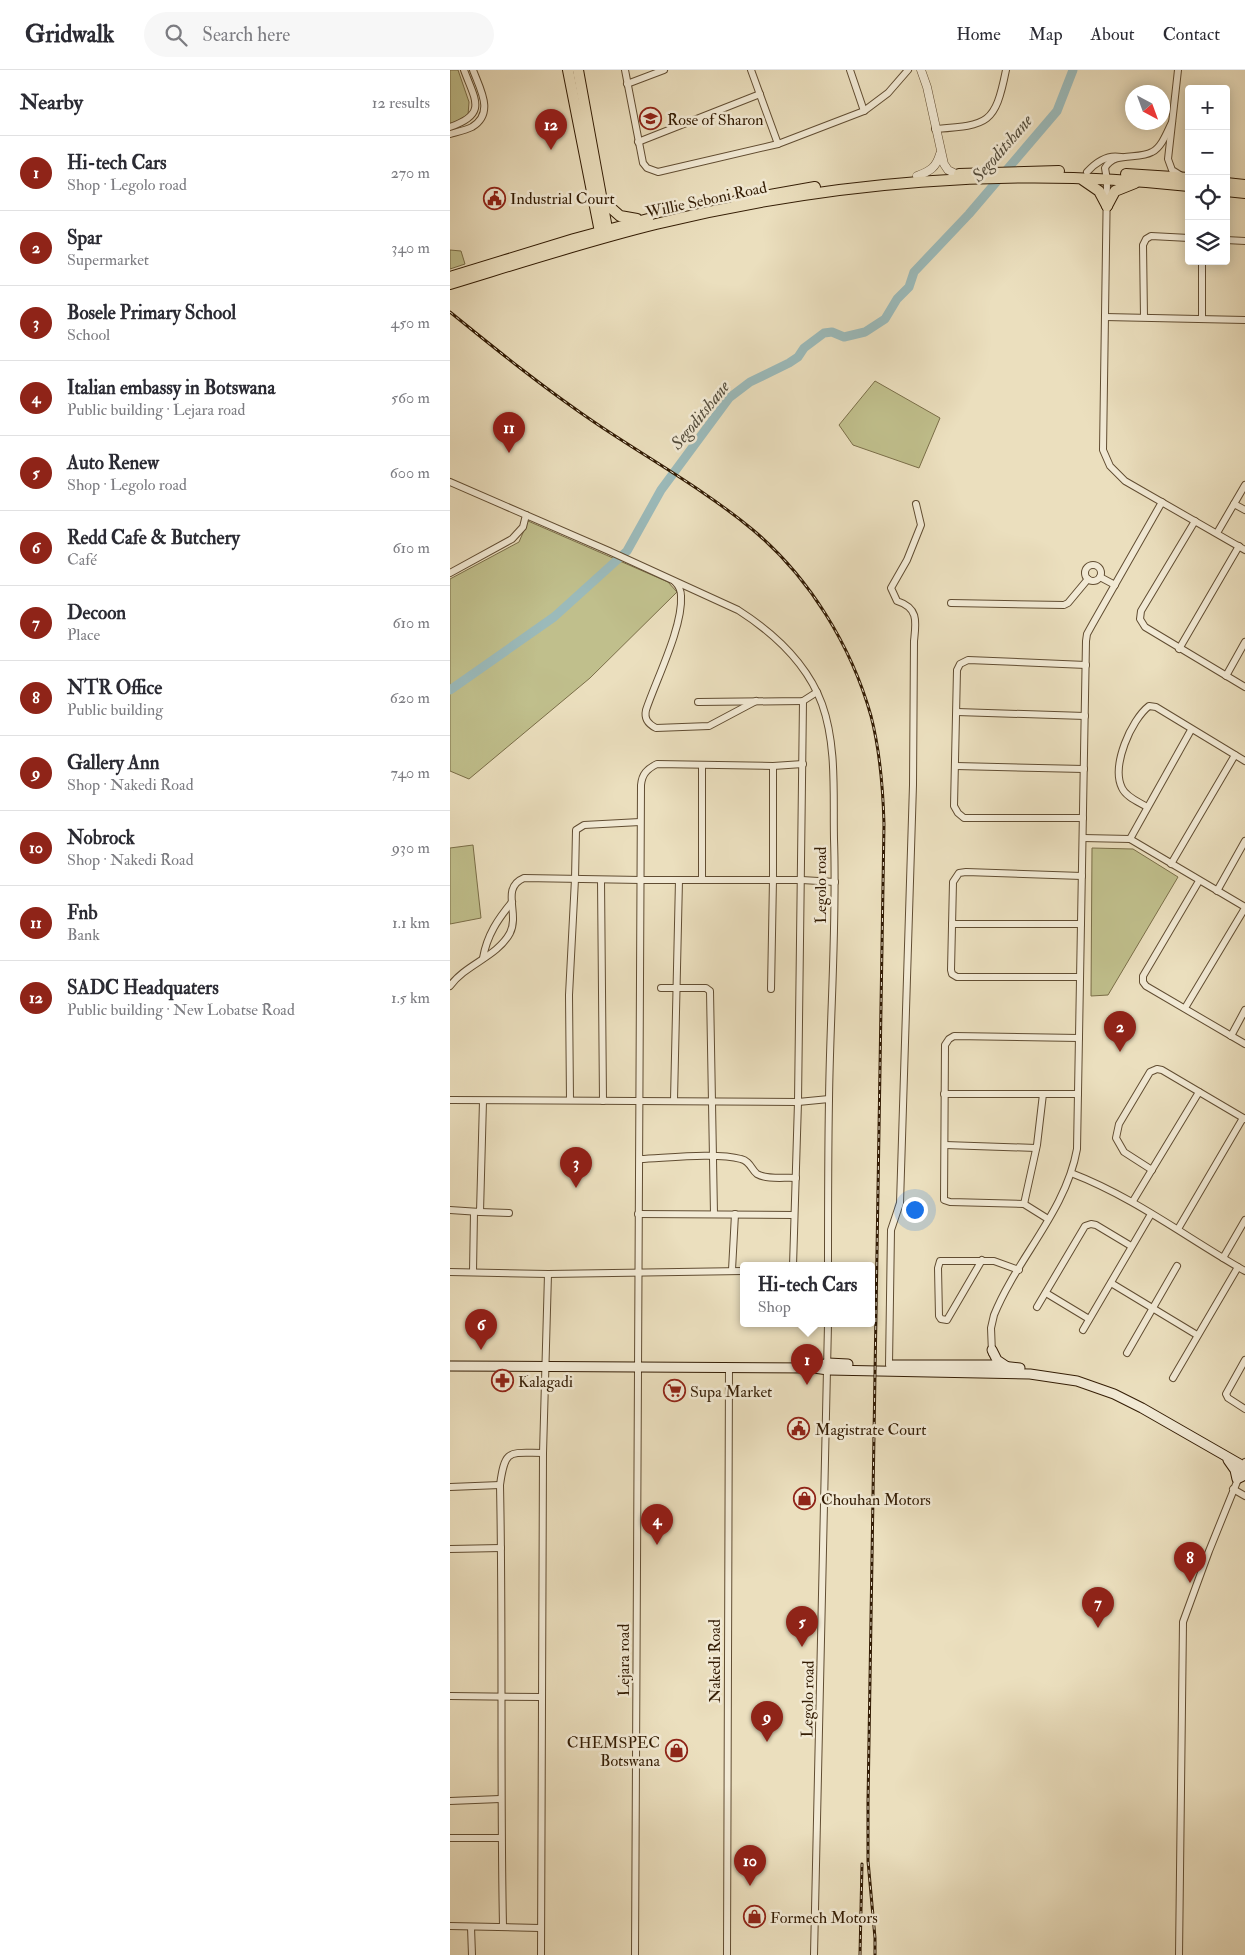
<!DOCTYPE html>
<html lang="en">
<head>
<meta charset="utf-8">
<style>
	body { margin:0; font-family:"IM FELL Double Pica",serif; background:#f7f7f7; color:#2b2b33 }
	.controls { position:absolute; right:15px; top:15px; display:grid; overflow:hidden; border-radius:5px; box-shadow:0 2px 12px #0003 }
	.controls button { width:45px; height:45px; display:grid; place-items:center; padding:0; border:0; border-bottom:1px solid #e1e1e2; background:#fff; color:#2b2b33; font:25px sans-serif }
	.compass { position:absolute; left:675px; top:15px; width:45px; height:45px; border-radius:50%; background:#fff; box-shadow:0 2px 12px #0003; rotate:139deg }
	.you { position:absolute; left:464px; top:1139px; width:18px; height:18px; margin:-12px; border:4px solid #fff; border-radius:50%; background:#1a73e8; box-shadow:0 0 0 8px #1a73e833 }
	.badge { display:grid; place-items:center; width:32px; height:32px; border-radius:50%; background:#8f2418; color:#fff; font-size:16px; font-weight:700 }
	.pin { position:absolute; translate:-50% -41px; filter:drop-shadow(0 1px 2px #0008) }
	.pin::after { content:''; position:absolute; top:26px; width:18px; height:15px; background:inherit; clip-path:polygon(0 0,100% 0,50% 100%) }
	.popup { position:absolute; left:290px; top:1192px; width:135px; height:65px; box-sizing:border-box; display:grid; place-content:center; border-radius:5px; background:#fff; filter:drop-shadow(0 1px 4px #0005); font-size:16px; white-space:nowrap; color:#7c7c81 }
	.popup b { font-size:19px; color:#2b2b33 }
	.popup::after { content:''; position:absolute; left:50%; top:100%; margin-left:-10px; border:10px solid transparent; border-top-color:#fff }
	.list { margin:0; padding:0; list-style:none }
	h2 { display:flex; justify-content:space-between; align-items:center; height:65px; margin:0; padding:0 20px; font-size:21px }
	h2 small { font-size:16px; font-weight:400; color:#7c7c81 }
	.list li { display:grid; grid-template-columns:32px 1fr auto; gap:15px; align-items:center; box-sizing:border-box; height:75px; padding:0 20px; border-top:1px solid #e1e1e2 }
	.list b { display:block; font-size:19px; white-space:nowrap }
	.list p { margin:0; font-size:16px; white-space:nowrap; color:#7c7c81 }
	.list em { font-size:16px; font-style:normal; color:#7c7c81 }
	.icon { flex:none; width:28px; height:28px; fill:none; stroke:currentColor; stroke-width:2; stroke-linecap:round; stroke-linejoin:round }
	.map { position:relative; flex:none; width:795px; height:1885px; overflow:hidden }
	header { display:flex; align-items:center; gap:30px; box-sizing:border-box; height:70px; padding:0 25px; background:#fff; border-bottom:1px solid #e1e1e2 }
	header strong { font-size:24px }
	nav { display:flex; gap:28px; margin-inline-start:auto; font-size:18px }
	.search { width:350px; height:45px; background:#f7f7f7; display:flex; align-items:center; gap:12px; box-sizing:border-box; padding:0 18px; border-radius:28px; color:#7c7c81; font-size:19px }
	main { display:flex }
	aside { flex:1; background:#fff }
	.map>svg:first-child { display:block }
	.green { fill:#c0bf8c; stroke:#7a6e48 }
	.lines { fill:none; stroke-linecap:round; stroke-linejoin:round }
	.river { stroke:#9bbaba; stroke-width:9 }
	.minor-casing { stroke:#614d32; stroke-width:8 }
	.tertiary-casing { stroke:#614d32; stroke-width:9 }
	.secondary-casing { stroke:#331c04; stroke-width:11 }
	.primary-casing { stroke:#331c04; stroke-width:12 }
	.minor { stroke:#f2ead5; stroke-width:6 }
	.tertiary { stroke:#f2ead5; stroke-width:8 }
	.secondary { stroke:#f2ead5; stroke-width:9 }
	.primary { stroke:#ebdfbe; stroke-width:10 }
	.rail-casing { stroke:#331c04; stroke-width:3 }
	.rail { stroke:#f2ead5; stroke-width:1; stroke-dasharray:4; stroke-linecap:butt }
	.labels { text-anchor:middle; stroke-width:5; stroke-linejoin:round; paint-order:stroke }
	.poi-label { font-size:16px; fill:#331c04; stroke:#f2ead5; text-anchor:start }
	.street-label { font-size:16px; fill:#331c04; stroke:#f2ead5 }
	.water-label { font-size:18px; font-style:italic; fill:#524b3b; stroke:#f2ead5 }
</style>
</head>
<body>
<header>
<strong>Gridwalk</strong>
<div class="search"><svg class="icon" aria-label="search" viewBox="0 0 24 24"><circle cx="10" cy="10" r="6"/><path d="M15 15l6 6"/></svg>Search here</div>
<nav><a>Home</a><a>Map</a><a>About</a><a>Contact</a></nav>
</header>
<main>
<aside>
<h2>Nearby<small>12 results</small></h2>
<ul class="list">
<li><span class="badge">1</span><div><b>Hi-tech Cars</b><p>Shop · Legolo road</p></div><em>270 m</em></li>
<li><span class="badge">2</span><div><b>Spar</b><p>Supermarket</p></div><em>340 m</em></li>
<li><span class="badge">3</span><div><b>Bosele Primary School</b><p>School</p></div><em>450 m</em></li>
<li><span class="badge">4</span><div><b>Italian embassy in Botswana</b><p>Public building · Lejara road</p></div><em>560 m</em></li>
<li><span class="badge">5</span><div><b>Auto Renew</b><p>Shop · Legolo road</p></div><em>600 m</em></li>
<li><span class="badge">6</span><div><b>Redd Cafe &amp; Butchery</b><p>Café</p></div><em>610 m</em></li>
<li><span class="badge">7</span><div><b>Decoon</b><p>Place</p></div><em>610 m</em></li>
<li><span class="badge">8</span><div><b>NTR Office</b><p>Public building</p></div><em>620 m</em></li>
<li><span class="badge">9</span><div><b>Gallery Ann</b><p>Shop · Nakedi Road</p></div><em>740 m</em></li>
<li><span class="badge">10</span><div><b>Nobrock</b><p>Shop · Nakedi Road</p></div><em>930 m</em></li>
<li><span class="badge">11</span><div><b>Fnb</b><p>Bank</p></div><em>1.1 km</em></li>
<li><span class="badge">12</span><div><b>SADC Headquaters</b><p>Public building · New Lobatse Road</p></div><em>1.5 km</em></li>
</ul>
</aside>
<div class="map">
<svg width="795" height="1885" viewBox="0 0 795 1885">
	<rect width="100%" height="100%" fill="#ebdfbe"/>
	<filter id="stains"><feTurbulence type="fractalNoise" baseFrequency=".004" numOctaves="4"/><feColorMatrix values="0 0 0 0 .2 0 0 0 0 .09 0 0 0 0 .02 0 0 0 .5 -.17"/></filter>
	<radialGradient id="worn" r=".72"><stop offset=".6" stop-color="#630" stop-opacity="0"/><stop offset="1" stop-color="#630" stop-opacity=".3"/></radialGradient>
	<!-- green -->
	<g class="green">
		<path d="M0,0H8L19,32L18,45L0,54Z"/>
		<path d="M0,180L11,181L15,194L0,199Z"/>
		<path d="M425,311L490,348L469,398L403,375L389,355Z"/>
		<path d="M78,451L218,512L227,522L140,608L19,709L0,701V509L69,472Z"/>
		<path d="M23,775L31,848L0,854V778Z"/>
		<path d="M642,778L683,779L728,807L658,925L641,926Z"/>
	</g>
	<g class="lines">
		<!-- river -->
		<path class="river" d="M0,620L104,547L177,481L211,420L279,328L300,312L339,293L348,287L354,278L374,263L382,262L394,267L415,262L435,249L447,229L459,217L464,202L519,144L607,41L623,0"/>
		<defs>
			<g id="minor">
				<path d="M175,0L193,93L197,98L208,102L328,74L414,41L438,23L458,0"/>
				<path d="M301,0L328,74"/>
				<path d="M400,0L414,41"/>
				<path d="M728,0L718,89L722,100L730,105"/>
				<path d="M177,14L214,0"/>
				<path d="M722,52C717,62 712,77 702,82C688,90 664,81 655,98L657,110L653,380L660,396L675,411L795,480"/>
				<path d="M0,57C38,44 25,30 14,0"/>
				<path d="M485,59C538,55 545,55 556,0"/>
				<path d="M0,64C7,62 16,60 22,57C45,43 30,19 23,0"/>
				<path d="M188,72L310,24"/>
				<path d="M637,102C646,92 657,84 671,87"/>
				<path d="M776,170L795,171"/>
				<path d="M752,191V249"/>
				<path d="M655,247L795,250"/>
				<path d="M694,247L693,175L696,169L701,166L739,168"/>
				<path d="M0,412L159,481L288,540C324,563 357,593 372,634C387,676 383,725 384,769C387,856 380,943 379,1030C378,1085 378,1141 378,1196"/>
				<path d="M784,434L795,440"/>
				<path d="M745,451L691,541L690,549L695,557L795,617"/>
				<path d="M767,463L795,415"/>
				<circle cx="643" cy="503" r="8"/>
				<path d="M0,503L62,469L73,457L76,445"/>
				<path d="M650,507L665,515"/>
				<path d="M225,512C229,516 231,520 231,526C233,557 206,610 196,640C194,649 198,654 206,658L259,656L306,631"/>
				<path d="M501,533L614,535L618,533L638,509"/>
				<path d="M729,579L789,476"/>
				<path d="M776,606L795,572"/>
				<path d="M248,632L353,631L367,622"/>
				<path d="M507,642L635,646"/>
				<path d="M252,695V810"/>
				<path d="M506,696L634,699"/>
				<path d="M697,737C689,732 676,727 672,718C661,696 681,650 699,636L706,637L795,691"/>
				<path d="M633,748H514L508,743L504,736L507,600L510,594L518,590L636,595"/>
				<path d="M633,768L680,769L795,837"/>
				<path d="M680,769L741,660"/>
				<path d="M721,794L785,685"/>
				<path d="M151,810L153,1031"/>
				<path d="M749,811L693,906V912L696,916L795,974"/>
				<path d="M767,821L795,771"/>
				<path d="M502,854H631"/>
				<path d="M33,888C37,865 48,849 62,832"/>
				<path d="M630,907H507L502,904L501,900L503,812L509,803L516,802L632,806"/>
				<path d="M0,916C16,894 47,887 60,863C70,843 50,818 74,808L191,810H352L385,812"/>
				<path d="M211,918H256L260,921L264,1144"/>
				<path d="M321,919L323,809V696"/>
				<path d="M735,938L795,838"/>
				<path d="M781,966L795,940"/>
				<path d="M494,1024H628"/>
				<path d="M0,1030L348,1032L379,1029"/>
				<path d="M120,1030L119,925L125,809L126,760L134,755L190,752"/>
				<path d="M224,1030L229,810"/>
				<path d="M495,1075L586,1078"/>
				<path d="M190,1089C217,1088 266,1082 291,1089C300,1091 301,1099 307,1104C317,1110 335,1107 346,1108"/>
				<path d="M702,1100L674,1082L666,1068L669,1054L700,1002L707,999L712,1000L795,1049"/>
				<path d="M621,1103C684,1127 737,1168 795,1201"/>
				<path d="M683,1131L749,1022"/>
				<path d="M574,1134L587,1075L593,1024"/>
				<path d="M0,1140L30,1142L33,1031"/>
				<path d="M30,1142L59,1143"/>
				<path d="M188,1144L344,1145"/>
				<path d="M598,1149L574,1134L500,1132L494,1130L495,975L499,969L504,966L629,968"/>
				<path d="M728,1159L793,1048"/>
				<path d="M773,1188L795,1150"/>
				<path d="M532,1190L497,1250L491,1249L489,1246L488,1198L490,1191H544L569,1200"/>
				<path d="M343,1196L348,1032L353,631"/>
				<path d="M282,1200L285,1144"/>
				<path d="M0,1202L98,1204L293,1201"/>
				<path d="M23,1202L24,1142"/>
				<path d="M661,1213L747,1265"/>
				<path d="M596,1223L639,1249"/>
				<path d="M587,1237L635,1156L641,1154L646,1155L681,1176"/>
				<path d="M633,1260L701,1144"/>
				<path d="M542,1283L541,1258L544,1245C567,1188 616,1141 627,1079L636,571L637,564L642,555L712,432"/>
				<path d="M677,1283L727,1196"/>
				<path d="M795,1290L776,1324L778,1328L795,1339"/>
				<path d="M439,1295L441,1160L450,1133L463,715L464,571C466,552 469,538 447,531L441,518L457,490L471,455L466,434"/>
				<path d="M723,1308L788,1197"/>
				<path d="M0,1417L50,1415"/>
				<path d="M783,1419L795,1426"/>
				<path d="M0,1479L51,1478"/>
				<path d="M0,1626L91,1627"/>
				<path d="M0,1731L50,1729"/>
				<path d="M0,1768H51"/>
				<path d="M0,1856L90,1858"/>
				<path d="M53,1856C50,1709 53,1562 50,1415C55,1378 59,1383 93,1383"/>
				<path d="M21,1857L22,1885"/>
				<path d="M91,1885L93,1383L98,1204"/>
				<path d="M185,1885L191,715C192,704 197,699 207,694L323,696L353,694"/>
				<path d="M277,1885L279,1297"/>
				<path d="M364,1885L378,1254"/>
				<path d="M729,1885L733,1552L759,1481L795,1392"/>
			</g>
			<g id="tertiary">
				<path d="M471,0L477,17L494,94L498,100L506,104"/>
				<path d="M467,106C480,101 486,98 490,84"/>
			</g>
			<g id="secondary">
				<path d="M542,1280L547,1290L556,1296"/>
				<path d="M443,1295H542L570,1298"/>
				<path d="M0,1296L364,1298L378,1300L580,1304L627,1311L664,1324L692,1338L795,1397"/>
				<path d="M366,1297L378,1293L398,1294"/>
				<path d="M778,1390L785,1400L787,1409L795,1405"/>
			</g>
			<g id="primary">
				<path d="M118,0L151,167"/>
				<path d="M128,0L158,164"/>
				<path d="M509,104L609,101"/>
				<path d="M676,104L739,108"/>
				<path d="M633,110L649,121L657,136"/>
				<path d="M776,113L795,115"/>
				<path d="M776,121L795,123"/>
				<path d="M153,131L170,146L187,149"/>
				<path d="M286,131L365,117"/>
				<path d="M657,136L665,121L685,113"/>
				<path d="M0,207L124,169L198,149"/>
				<path d="M0,214C69,193 137,171 206,154C379,112 562,96 739,116"/>
			</g>
		</defs>
		<!-- minor casing -->
		<use href="#minor" class="minor-casing"/>
		<!-- tertiary casing -->
		<use href="#tertiary" class="tertiary-casing"/>
		<!-- secondary casing -->
		<use href="#secondary" class="secondary-casing"/>
		<!-- primary casing -->
		<use href="#primary" class="primary-casing"/>
		<!-- minor -->
		<use href="#minor" class="minor"/>
		<!-- tertiary -->
		<use href="#tertiary" class="tertiary"/>
		<!-- secondary -->
		<use href="#secondary" class="secondary"/>
		<!-- primary -->
		<use href="#primary" class="primary"/>
		<defs>
			<g id="rail">
				<path d="M0,242C48,281 95,319 147,354C199,389 255,420 303,460C359,507 401,575 421,646C430,681 433,718 434,754L418,1732V1791L425,1868V1885"/>
				<path d="M410,1885L412,1794"/>
			</g>
		</defs>
		<!-- rail casing -->
		<use href="#rail" class="rail-casing"/>
		<!-- rail -->
		<use href="#rail" class="rail"/>
	</g>
	<!-- icons -->
	<defs>
		<symbol id="school-ring" viewBox="-11 -11 22 22"><circle r="9.5" fill="#f2ead5" stroke="#8f2418" stroke-width="1.5"/><path d="M0-5L7-2L0 1L-7-2ZM-4 1L0 2.5L4 1V4Q0 6-4 4Z" fill="#8f2418"/></symbol>
		<symbol id="civic-ring" viewBox="-11 -11 22 22"><circle r="9.5" fill="#f2ead5" stroke="#8f2418" stroke-width="1.5"/><path d="M-.6-6.5H3V-4.5H.6V-3L4-1V1h2V6H-6V1h2V-1L-.6-3ZM-1.2 2.5V6h2.4V2.5Z" fill="#8f2418"/></symbol>
		<symbol id="pharmacy-ring" viewBox="-11 -11 22 22"><circle r="9.5" fill="#f2ead5" stroke="#8f2418" stroke-width="1.5"/><path d="M-2-6h4v4h4v4h-4v4h-4v-4h-4v-4h4Z" fill="#8f2418"/></symbol>
		<symbol id="supermarket-ring" viewBox="-11 -11 22 22"><circle r="9.5" fill="#f2ead5" stroke="#8f2418" stroke-width="1.5"/><path d="M-6-5.5h2.5l.6 2H6L4.5 2H-2.5L-4.4-4H-6ZM-1.5 3.2a1.3 1.3 0 1 0 .1 0ZM3 3.2a1.3 1.3 0 1 0 .1 0Z" fill="#8f2418"/></symbol>
		<symbol id="shop-ring" viewBox="-11 -11 22 22"><circle r="9.5" fill="#f2ead5" stroke="#8f2418" stroke-width="1.5"/><path d="M-5-2.5h2.3a2.7 3.5 0 0 1 5.4 0H5L5.5 6h-11ZM-1.5-2.5h3a1.5 2.3 0 0 0-3 0Z" fill="#8f2418"/></symbol>
	</defs>
	<g fill-rule="evenodd">
		<use href="#school-ring" x="188" y="36" width="25" height="25"/>
		<use href="#civic-ring" x="32" y="116" width="25" height="25"/>
		<use href="#pharmacy-ring" x="40" y="1298" width="25" height="25"/>
		<use href="#supermarket-ring" x="212" y="1308" width="25" height="25"/>
		<use href="#civic-ring" x="336" y="1346" width="25" height="25"/>
		<use href="#shop-ring" x="342" y="1416" width="25" height="25"/>
		<use href="#shop-ring" x="214" y="1668" width="25" height="25"/>
		<use href="#shop-ring" x="292" y="1834" width="25" height="25"/>
	</g>
	<g class="labels">
		<!-- poi labels -->
		<g class="poi-label">
			<text x="217" y="55">Rose of Sharon</text>
			<text x="60" y="134">Industrial Court</text>
			<text x="68" y="1317">Kalagadi</text>
			<text x="240" y="1327">Supa Market</text>
			<text x="365" y="1365">Magistrate Court</text>
			<text x="371" y="1435">Chouhan Motors</text>
			<text x="210" y="1678" text-anchor="end">CHEMSPEC<tspan x="210" dy="18">Botswana</tspan></text>
			<text x="320" y="1853">Formech Motors</text>
		</g>
		<!-- street labels -->
		<g class="street-label">
			<text transform="translate(256 129) rotate(-12)" y="6">Willie Seboni Road</text>
			<text transform="translate(370 815) rotate(-90)" y="6">Legolo road</text>
			<text transform="translate(173 1590) rotate(-90)" y="6">Lejara road</text>
			<text transform="translate(264 1591) rotate(-90)" y="6">Nakedi Road</text>
			<text transform="translate(357 1629) rotate(-89)" y="6">Legolo road</text>
		</g>
		<!-- water labels -->
		<g class="water-label">
			<text transform="translate(552 78) rotate(-49)" y="6">Segoditshane</text>
			<text transform="translate(250 345) rotate(-51)" y="6">Segoditshane</text>
		</g>
	</g>
	<rect width="100%" height="100%" filter="url(#stains)"/>
	<rect width="100%" height="100%" fill="url(#worn)"/>
</svg>
<div class="controls">
<button>+</button>
<button>−</button>
<button><svg class="icon" aria-label="locate" viewBox="0 0 24 24"><circle cx="12" cy="12" r="6"/><path d="M12 2v4M12 18v4M2 12h4M18 12h4"/></svg></button>
<button><svg class="icon" aria-label="layers" viewBox="0 0 24 24"><path d="M12 4l9 5-9 5-9-5zM3 14l9 5 9-5"/></svg></button>
</div>
<svg class="compass" viewBox="-18 -18 36 36"><path d="M0-13l5 13h-10z" fill="#e53935"/><path d="M0 13l5-13h-10z" fill="#7c7c81"/></svg>
<div class="you"></div>
<div class="pin badge" style="left:357px;top:1315px">1</div>
<div class="popup"><b>Hi-tech Cars</b>Shop</div>
<div class="pin badge" style="left:670px;top:982px">2</div>
<div class="pin badge" style="left:126px;top:1118px">3</div>
<div class="pin badge" style="left:207px;top:1475px">4</div>
<div class="pin badge" style="left:352px;top:1577px">5</div>
<div class="pin badge" style="left:31px;top:1280px">6</div>
<div class="pin badge" style="left:648px;top:1558px">7</div>
<div class="pin badge" style="left:740px;top:1513px">8</div>
<div class="pin badge" style="left:317px;top:1672px">9</div>
<div class="pin badge" style="left:300px;top:1816px">10</div>
<div class="pin badge" style="left:59px;top:383px">11</div>
<div class="pin badge" style="left:101px;top:80px">12</div>
</div>
</main>
</body>
</html>
